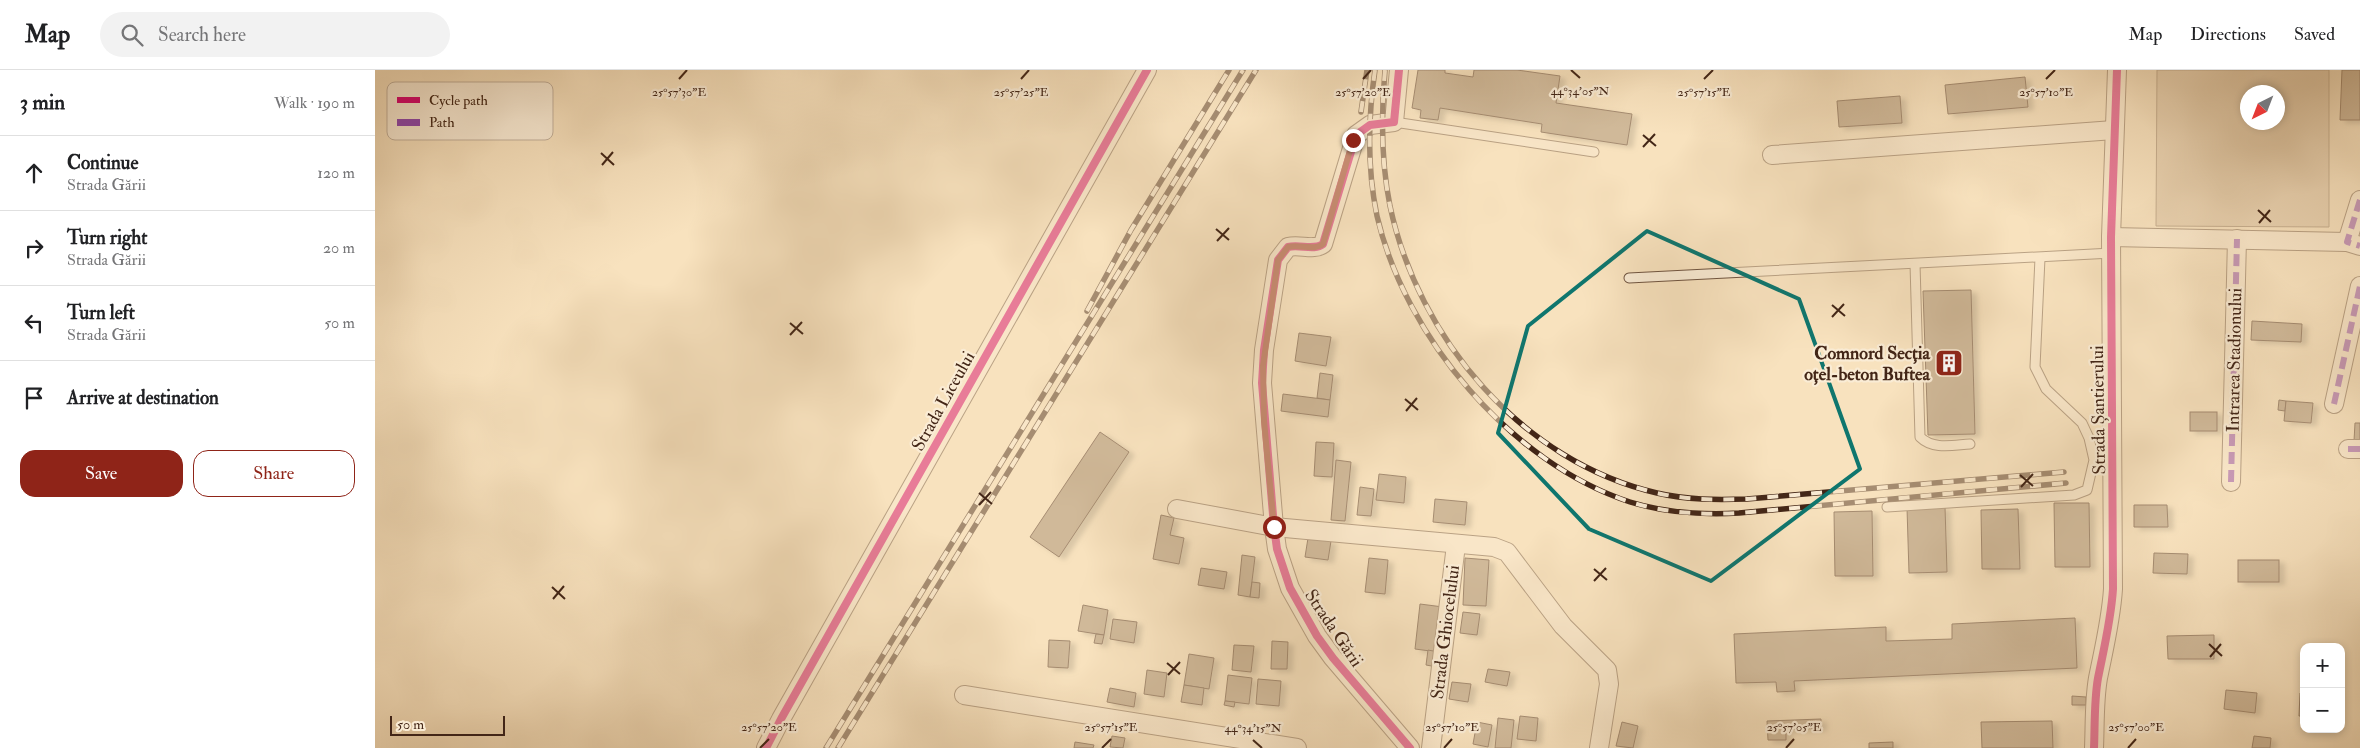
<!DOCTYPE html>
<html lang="en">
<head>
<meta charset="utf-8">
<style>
	body { margin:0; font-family:"IM FELL Double Pica",serif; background:#f2f2f2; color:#202124 }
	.controls { position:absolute; right:15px; bottom:15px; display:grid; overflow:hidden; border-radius:10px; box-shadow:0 2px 8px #0003 }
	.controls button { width:45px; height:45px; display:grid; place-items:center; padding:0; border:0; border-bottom:1px solid #e0e0e0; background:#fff; color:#202124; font:25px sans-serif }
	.compass { position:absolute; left:1865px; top:15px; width:45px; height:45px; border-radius:50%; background:#fff; box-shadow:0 2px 8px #0003; rotate:222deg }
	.scale { position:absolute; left:15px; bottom:12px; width:115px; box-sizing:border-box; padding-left:5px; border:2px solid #432617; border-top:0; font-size:14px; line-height:18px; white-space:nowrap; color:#432617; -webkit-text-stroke:4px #faecd5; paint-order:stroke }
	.stop { position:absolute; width:15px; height:15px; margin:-11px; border:4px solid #8f2418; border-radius:50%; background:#fff }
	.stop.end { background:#8f2418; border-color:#fff; box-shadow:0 1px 5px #0008 }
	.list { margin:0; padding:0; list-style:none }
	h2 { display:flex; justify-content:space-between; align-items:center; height:65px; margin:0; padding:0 20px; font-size:21px }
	h2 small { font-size:16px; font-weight:400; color:#757577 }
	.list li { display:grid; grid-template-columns:32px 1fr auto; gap:15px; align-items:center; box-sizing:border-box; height:75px; padding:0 20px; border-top:1px solid #e0e0e0 }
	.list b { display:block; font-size:19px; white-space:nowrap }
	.list p { margin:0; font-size:16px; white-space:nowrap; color:#757577 }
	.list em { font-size:16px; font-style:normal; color:#757577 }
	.actions { display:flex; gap:10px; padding:15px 20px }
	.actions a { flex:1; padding:11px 0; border:1px solid #8f2418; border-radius:15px; text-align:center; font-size:18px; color:#8f2418 }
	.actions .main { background:#8f2418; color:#fff }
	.icon { flex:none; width:28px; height:28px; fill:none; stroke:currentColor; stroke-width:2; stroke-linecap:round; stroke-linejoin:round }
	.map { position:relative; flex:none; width:1985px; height:678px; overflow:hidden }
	header { display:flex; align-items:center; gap:30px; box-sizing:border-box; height:70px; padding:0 25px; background:#fff; border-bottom:1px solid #e0e0e0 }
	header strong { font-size:24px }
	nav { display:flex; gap:28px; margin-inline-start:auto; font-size:18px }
	.search { width:350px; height:45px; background:#f2f2f2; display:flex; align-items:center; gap:12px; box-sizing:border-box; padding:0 18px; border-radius:28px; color:#757577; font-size:19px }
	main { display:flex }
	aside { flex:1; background:#fff }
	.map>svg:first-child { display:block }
	.green { fill:#d9c2a2; stroke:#8e745c; fill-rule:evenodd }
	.building { fill:#a1886e; stroke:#432617; filter:url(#shadow) }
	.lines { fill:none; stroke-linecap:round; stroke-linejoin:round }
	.service-casing { stroke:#705541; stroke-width:11 }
	.minor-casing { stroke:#705541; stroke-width:20 }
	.service { stroke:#faecd5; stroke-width:9 }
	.minor { stroke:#faecd5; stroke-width:18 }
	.rail-casing { stroke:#432617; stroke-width:5.5 }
	.rail { stroke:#faecd5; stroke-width:4; stroke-dasharray:11; stroke-linecap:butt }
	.quiet { stroke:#8e44ad; stroke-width:6; stroke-dasharray:12 6; stroke-linecap:butt }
	.cycleway-casing { stroke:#faecd5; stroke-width:11 }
	.cycleway { stroke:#d6006c; stroke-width:8 }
	.route { stroke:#8f2418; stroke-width:6 }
	.marked { fill:none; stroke:#0f766e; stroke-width:4; stroke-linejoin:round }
	.ticks { fill:none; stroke:#432617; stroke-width:2 }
	.labels { text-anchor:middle; stroke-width:4.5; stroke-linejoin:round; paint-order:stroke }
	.poi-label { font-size:18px; font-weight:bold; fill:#432617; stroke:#faecd5; text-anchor:end }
	.street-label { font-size:18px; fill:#432617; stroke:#faecd5 }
	.key { fill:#faecd5; stroke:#c3b19c; stroke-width:1 }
	.key-label { font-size:14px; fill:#432617 }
	.ticks-label { font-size:12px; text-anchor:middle; fill:#432617; stroke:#faecd5; stroke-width:4.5; stroke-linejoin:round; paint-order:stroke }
</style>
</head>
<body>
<header>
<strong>Map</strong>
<div class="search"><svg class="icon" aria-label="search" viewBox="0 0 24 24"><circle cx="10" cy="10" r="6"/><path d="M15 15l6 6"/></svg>Search here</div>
<nav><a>Map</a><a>Directions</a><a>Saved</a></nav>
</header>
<main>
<aside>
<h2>3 min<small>Walk · 190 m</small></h2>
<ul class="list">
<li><svg class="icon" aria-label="ahead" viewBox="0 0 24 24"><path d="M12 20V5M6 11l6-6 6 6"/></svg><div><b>Continue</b><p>Strada Gării</p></div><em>120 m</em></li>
<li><svg class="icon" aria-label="right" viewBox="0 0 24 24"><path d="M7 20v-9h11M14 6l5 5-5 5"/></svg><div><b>Turn right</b><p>Strada Gării</p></div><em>20 m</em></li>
<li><svg class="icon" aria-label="left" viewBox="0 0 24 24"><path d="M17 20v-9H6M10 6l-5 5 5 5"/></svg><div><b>Turn left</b><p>Strada Gării</p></div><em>50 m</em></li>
<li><svg class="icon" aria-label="arrive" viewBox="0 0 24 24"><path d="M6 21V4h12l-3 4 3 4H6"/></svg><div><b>Arrive at destination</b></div></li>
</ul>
<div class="actions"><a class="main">Save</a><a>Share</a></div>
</aside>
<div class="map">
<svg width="1985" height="678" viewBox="0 0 1985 678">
	<defs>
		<filter id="shadow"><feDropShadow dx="5.5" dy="3" stdDeviation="2.5" flood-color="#0004"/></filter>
	</defs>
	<rect width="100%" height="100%" fill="#f8e2be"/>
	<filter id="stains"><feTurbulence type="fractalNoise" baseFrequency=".004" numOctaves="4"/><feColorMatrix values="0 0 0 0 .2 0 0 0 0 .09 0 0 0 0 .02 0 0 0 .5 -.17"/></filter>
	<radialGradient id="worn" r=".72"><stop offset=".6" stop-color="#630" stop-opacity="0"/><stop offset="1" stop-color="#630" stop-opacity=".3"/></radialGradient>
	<!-- green -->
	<path class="green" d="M1782,0H1954V157L1781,156ZM1872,22H1902V52H1872Z"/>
	<!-- building -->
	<g class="building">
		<path d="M1043,0H1070V3L1098,7L1099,0H1142L1185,6L1181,33L1257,44L1252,75L1166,62L1167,54L1065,38L1063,50L1045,48L1046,40L1037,38Z"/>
		<path d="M1967,0H1985V50H1965Z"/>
		<path d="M1650,7L1653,37L1573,44L1570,15Z"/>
		<path d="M1525,26L1527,53L1464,57L1462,31Z"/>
		<path d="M1596,220L1600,364L1553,365L1548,221Z"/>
		<path d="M1877,251L1927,254L1926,272L1876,270Z"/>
		<path d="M924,263L956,267L951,296L920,291Z"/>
		<path d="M945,303L958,305L955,330L942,328Z"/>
		<path d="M908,324L955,330L953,347L906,341Z"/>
		<path d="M1904,330L1911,331L1910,341L1903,340Z"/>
		<path d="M1911,331L1938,333L1936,353L1909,351Z"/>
		<rect x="1815" y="342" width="27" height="19"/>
		<path d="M1980,353H1985V372L1979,371Z"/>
		<path d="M725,362L754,382L684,487L655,467Z"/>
		<path d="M941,372L959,373L957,407L939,406Z"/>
		<path d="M961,390L976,392L970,451L956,450Z"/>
		<path d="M1004,404L1031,407L1029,433L1001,430Z"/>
		<path d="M985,417L999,419L996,446L982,445Z"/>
		<path d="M1060,429L1092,432L1090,455L1058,452Z"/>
		<path d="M1679,433H1714L1715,497H1680Z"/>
		<path d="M1759,435H1792L1793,457H1759Z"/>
		<path d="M1570,437L1572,502L1534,503L1532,438Z"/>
		<path d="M1643,439L1645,499H1607L1606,440Z"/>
		<path d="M1497,441L1498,506H1460L1459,442Z"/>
		<path d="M786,445L799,448L795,465L809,468L804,494L778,489Z"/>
		<path d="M933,468L956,471L953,490L930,487Z"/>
		<path d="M1779,483L1813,484L1812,504L1778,503Z"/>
		<path d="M867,485L880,487L875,527L863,525Z"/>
		<path d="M994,488L1013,490L1010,524L990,522Z"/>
		<path d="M1090,488L1114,490L1111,536L1088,535Z"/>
		<rect x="1863" y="490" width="41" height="22"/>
		<path d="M826,498L852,502L849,519L823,515Z"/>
		<path d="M877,512L885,513L884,528L875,527Z"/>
		<path d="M1045,534L1068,537L1063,582L1040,579Z"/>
		<path d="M708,535L733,540L729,565L703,561Z"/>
		<path d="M1088,542L1105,544L1102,565L1085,563Z"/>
		<path d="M1700,548L1702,598L1419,611L1420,621L1402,622L1401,612L1361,613L1359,564L1511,557V571L1577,569V554Z"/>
		<path d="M738,549L762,552L759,573L735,569Z"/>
		<path d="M721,564L729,565L727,574L719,573Z"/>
		<path d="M1839,565V589H1793L1792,566Z"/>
		<path d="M674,570L695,571L693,598L673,597Z"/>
		<path d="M897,571L913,572L912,599H896Z"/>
		<path d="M859,575L879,576L876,602L857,600Z"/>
		<path d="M1053,580L1063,582L1062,597L1051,595Z"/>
		<path d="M814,584L839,588L834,619L809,615Z"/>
		<path d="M1113,599L1135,602L1132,616L1110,612Z"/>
		<path d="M772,600L792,603L789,627L769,624Z"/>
		<path d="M853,605L877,608L874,634L850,631Z"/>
		<path d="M883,609L906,611L904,636L881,634Z"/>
		<path d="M1077,612L1096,614L1093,632L1074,629Z"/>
		<path d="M809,615L829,618L827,635L806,632Z"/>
		<path d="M735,618L761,623L759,637L732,632Z"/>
		<path d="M1851,620L1882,623L1880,643L1849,639Z"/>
		<path d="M1925,623L1929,624V646H1924Z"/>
		<path d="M1697,626L1711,627V635H1697Z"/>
		<path d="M850,631L860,632L859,637L849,635Z"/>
		<path d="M1145,646L1163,648L1161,671L1142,669Z"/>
		<path d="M1123,648L1139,650L1136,678H1120Z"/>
		<path d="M1446,649V658L1411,660V670H1393L1392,651Z"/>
		<path d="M1677,651L1678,678H1607L1606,652Z"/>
		<path d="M1102,652L1117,655L1113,677L1098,674Z"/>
		<path d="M1247,652L1263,656L1258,678L1241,676Z"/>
		<path d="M737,666L750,668L748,678L735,677Z"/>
		<path d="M1879,666L1896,668L1895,678H1877Z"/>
		<path d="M700,672L719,675L718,678H699Z"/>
		<path d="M1518,672V678H1494V673Z"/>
	</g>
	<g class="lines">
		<defs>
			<g id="service">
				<path d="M1019,52L1219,82"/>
				<path d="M1540,194L1545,367C1558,380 1578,375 1595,374"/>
				<path d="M1254,208L1737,183"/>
				<path d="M1512,437L1699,425L1712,420L1719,390L1714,368L1707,353L1671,319L1660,297L1665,188"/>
			</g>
			<g id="minor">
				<path d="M1024,0L1019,52L995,55L981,65L948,174C939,181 925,174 913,177L903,190L889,280L887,313L899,457L902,479L915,518L942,566L958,588L1035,678"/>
				<path d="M1397,85L1739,60"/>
				<path d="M1736,167L1972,172L1985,176"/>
				<path d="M1972,172L1985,130"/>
				<path d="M1959,334L1985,216"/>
				<path d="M1973,379H1985"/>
				<path d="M1856,412L1862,169"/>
				<path d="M802,439L899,457L1119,477L1132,482L1188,556L1232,600L1234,614L1224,678"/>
				<path d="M589,625L922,678"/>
				<path d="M391,678L406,649L772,0"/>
				<path d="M1056,678L1081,475"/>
				<path d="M1719,678C1720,655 1719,631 1723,608C1729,578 1736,550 1738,519L1736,167L1742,0"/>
			</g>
		</defs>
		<!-- service casing -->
		<use href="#service" class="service-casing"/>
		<!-- minor casing -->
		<use href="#minor" class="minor-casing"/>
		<!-- service -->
		<use href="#service" class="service"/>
		<!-- minor -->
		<use href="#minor" class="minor"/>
		<defs>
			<g id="rail">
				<path d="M1000,0C993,48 992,98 1002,146C1030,267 1136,393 1255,432C1291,443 1327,445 1364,443L1691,413"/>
				<path d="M1010,0C1006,45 1006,91 1015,136C1043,268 1147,392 1282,423C1312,430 1341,430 1372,429L1689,402"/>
				<path d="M986,42L992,0"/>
				<path d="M712,241L756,160L854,0"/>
				<path d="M451,678L868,0"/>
				<path d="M463,678L881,0"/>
			</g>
		</defs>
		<!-- rail casing -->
		<use href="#rail" class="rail-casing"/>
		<!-- rail -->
		<use href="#rail" class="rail"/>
		<!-- quiet -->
		<g class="quiet">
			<path d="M1985,130L1972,172L1985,176"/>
			<path d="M1959,334L1985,216"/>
			<path d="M1973,379H1985"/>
			<path d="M1856,412L1862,169"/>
		</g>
		<defs>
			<g id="cycleway">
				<path d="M1024,0L1019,52L995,55L981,65L948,174C939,181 925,174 913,177L903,190L889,280L887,313L899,457L902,479L915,518L942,566L958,588L1035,678"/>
				<path d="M391,678L406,649L772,0"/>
				<path d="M1719,678C1720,655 1719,631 1723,608C1729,578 1736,550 1738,519L1736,167L1742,0"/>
			</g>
		</defs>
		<!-- cycleway casing -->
		<use href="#cycleway" class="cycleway-casing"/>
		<!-- cycleway -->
		<use href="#cycleway" class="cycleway"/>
	</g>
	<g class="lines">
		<!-- route -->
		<path class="route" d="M899,457L889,351L888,296L903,190L913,177C925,174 939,181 948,174L978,70"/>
	</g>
	<!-- marked area -->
	<path d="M0 0H1985V678H0ZM1272,161L1424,229L1485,399L1336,511L1214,459L1123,363L1153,256Z" fill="#f8e2be" fill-opacity=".55" fill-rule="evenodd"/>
	<path class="marked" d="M1272,161L1424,229L1485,399L1336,511L1214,459L1123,363L1153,256Z"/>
	<!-- ticks -->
	<path class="ticks" d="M1196,0L1205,8M304,9L312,0M646,9L654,0M988,9L996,0M1329,9L1338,0M1671,9L1680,0M1268,65L1281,76M1268,77L1280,64M226,83L239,95M227,95L238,82M1883,140L1896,152M1884,153L1895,140M841,159L854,170M842,171L854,158M1457,235L1470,246M1457,247L1469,234M415,253L428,264M415,265L427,252M1030,329L1043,340M1031,341L1042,328M1645,405L1658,416M1646,417L1658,404M604,423L617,434M604,435L616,422M1219,499L1232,510M1219,511L1231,498M177,517L190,529M178,529L189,516M1834,574L1847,586M1835,587L1846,574M792,593L805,604M793,605L805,592M878,670L887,678M385,678L394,669M727,678L736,669M1069,678L1077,669M1411,678L1419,669M1753,678L1761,669"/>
	<!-- icons -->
	<defs>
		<symbol id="building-square" viewBox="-11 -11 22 22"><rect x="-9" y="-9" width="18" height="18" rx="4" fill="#8f2418" stroke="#faecd5"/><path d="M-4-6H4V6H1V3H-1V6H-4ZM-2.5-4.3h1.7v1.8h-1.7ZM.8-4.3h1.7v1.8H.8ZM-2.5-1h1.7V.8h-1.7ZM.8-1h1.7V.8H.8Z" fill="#fff"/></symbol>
	</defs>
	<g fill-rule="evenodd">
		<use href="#building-square" x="1558" y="277" width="32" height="32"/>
	</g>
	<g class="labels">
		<!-- poi labels -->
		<g class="poi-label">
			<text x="1555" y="289">Comnord Secția<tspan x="1555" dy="21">oțel-beton Buftea</tspan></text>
		</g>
		<!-- street labels -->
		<g class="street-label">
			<text transform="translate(1859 290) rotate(-89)" y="6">Intrarea Stadionului</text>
			<text transform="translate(568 331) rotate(-61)" y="6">Strada Liceului</text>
			<text transform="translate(1723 340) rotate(-91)" y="6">Strada Șantierului</text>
			<text transform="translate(959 558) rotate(56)" y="6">Strada Gării</text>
			<text transform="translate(1070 562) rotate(-83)" y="6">Strada Ghiocelului</text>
		</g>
	</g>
	<!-- legend -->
	<rect x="12" y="12" width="166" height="58" rx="8" class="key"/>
	<rect x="22" y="27" width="23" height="6" fill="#d6006c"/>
	<rect x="22" y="49" width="23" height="7" fill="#8e44ad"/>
	<g class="key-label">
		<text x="54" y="35">Cycle path</text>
		<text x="54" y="57">Path</text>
	</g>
	<g class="ticks-label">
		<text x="1205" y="25">44°34'05"N</text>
		<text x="304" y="26">25°57'30"E</text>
		<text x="646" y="26">25°57'25"E</text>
		<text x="988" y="26">25°57'20"E</text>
		<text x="1671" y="26">25°57'10"E</text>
		<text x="1329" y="26">25°57'15"E</text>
		<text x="394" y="661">25°57'20"E</text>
		<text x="736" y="661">25°57'15"E</text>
		<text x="1077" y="661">25°57'10"E</text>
		<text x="1419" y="661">25°57'05"E</text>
		<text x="1761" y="661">25°57'00"E</text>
		<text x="878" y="662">44°34'15"N</text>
	</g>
	<rect width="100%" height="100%" filter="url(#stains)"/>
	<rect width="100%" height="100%" fill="url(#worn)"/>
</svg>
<div class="controls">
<button>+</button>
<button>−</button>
</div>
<svg class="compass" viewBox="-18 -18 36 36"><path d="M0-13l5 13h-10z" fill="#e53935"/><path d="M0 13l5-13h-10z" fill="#757577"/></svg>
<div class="scale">50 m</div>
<div class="stop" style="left:899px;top:457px"></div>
<div class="stop end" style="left:978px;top:70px"></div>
</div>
</main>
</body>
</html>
